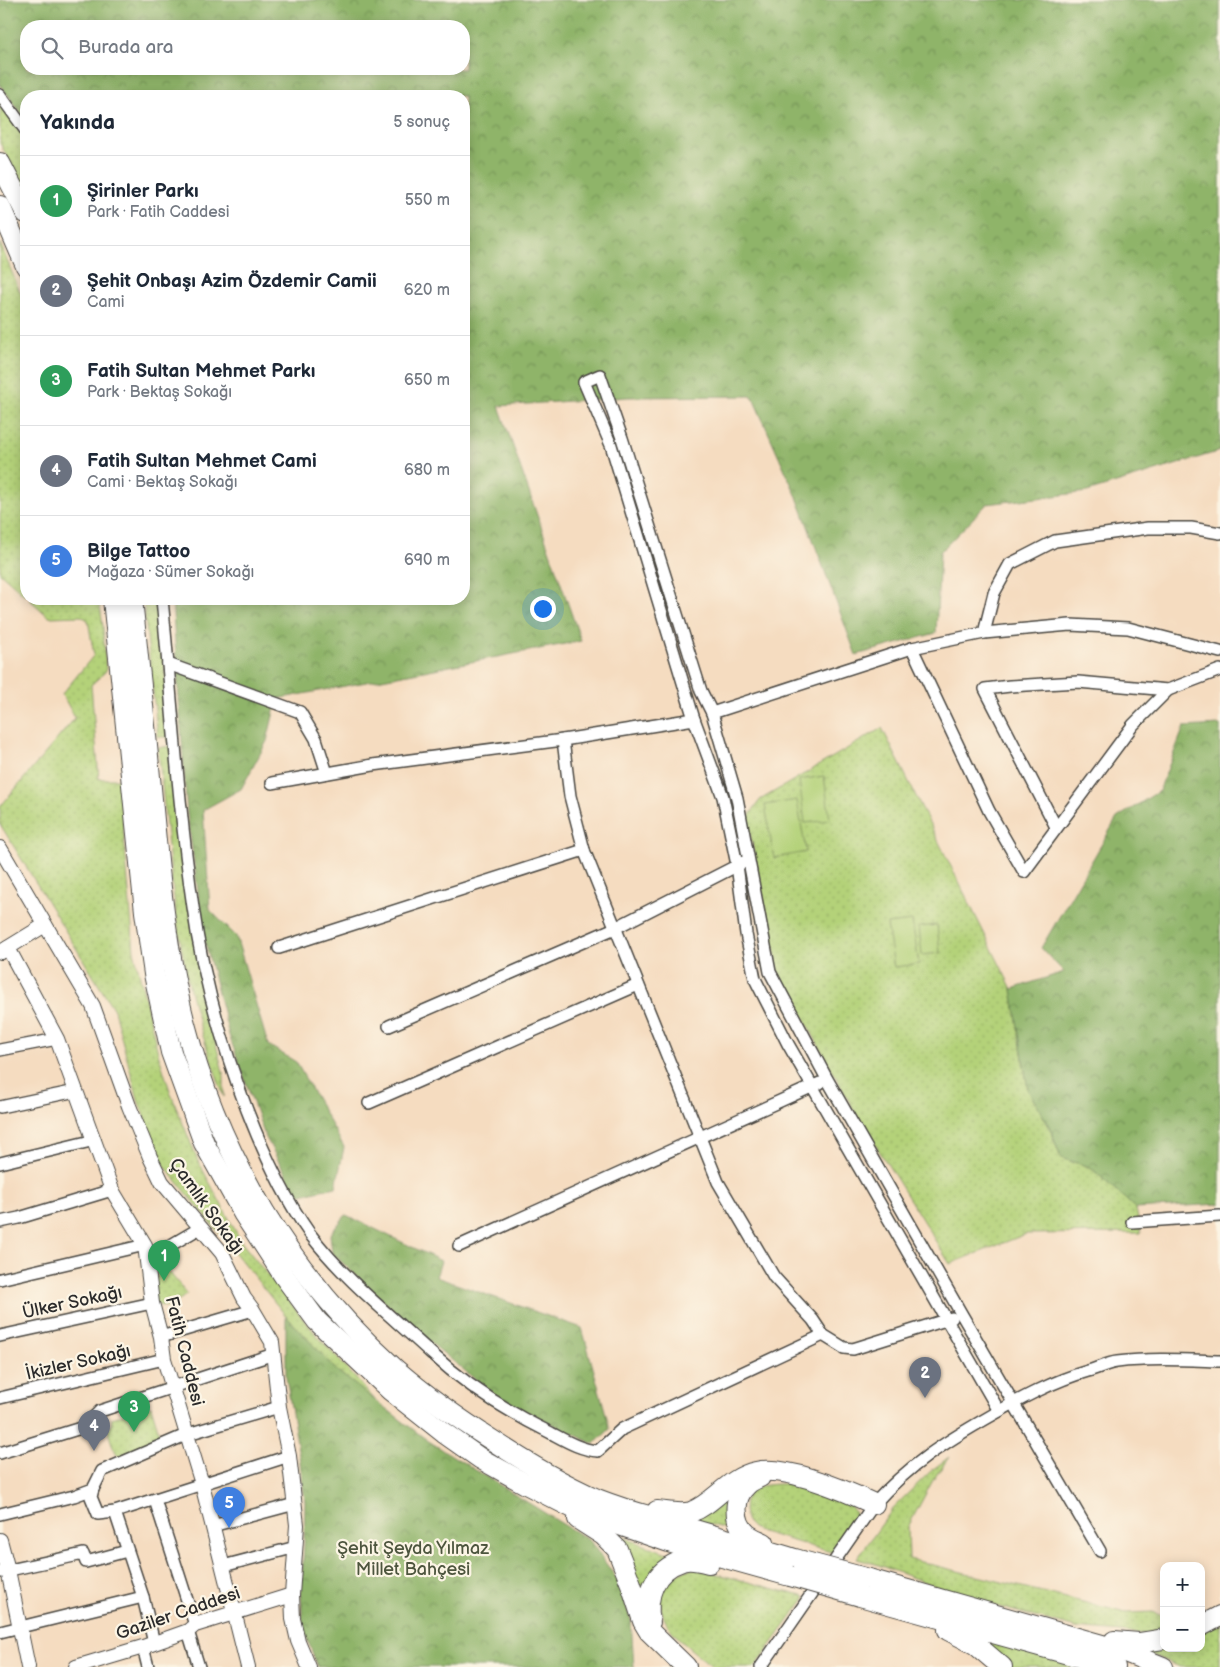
<!DOCTYPE html>
<html lang="tr">
<head>
<meta charset="utf-8">
<style>
	body { margin:0; font-family:"Balsamiq Sans",sans-serif; background:#f2f2f3; color:#1f2937 }
	.controls { position:absolute; right:15px; bottom:15px; display:grid; overflow:hidden; border-radius:10px; box-shadow:0 2px 12px #0003 }
	.controls button { width:45px; height:45px; display:grid; place-items:center; padding:0; border:0; border-bottom:1px solid #e0e1e3; background:#fff; color:#1f2937; font:25px sans-serif }
	.you { position:absolute; left:542px; top:608px; width:18px; height:18px; margin:-12px; border:4px solid #fff; border-radius:50%; background:#1a73e8; box-shadow:0 0 0 8px #1a73e833 }
	.badge { display:grid; place-items:center; width:32px; height:32px; border-radius:50%; background:#0b8043; color:#fff; font-size:16px; font-weight:700 }
	.pin { position:absolute; translate:-50% -41px; filter:drop-shadow(0 1px 2px #0008) }
	.pin::after { content:''; position:absolute; top:26px; width:18px; height:15px; background:inherit; clip-path:polygon(0 0,100% 0,50% 100%) }
	.list { margin:0; padding:0; list-style:none }
	h2 { display:flex; justify-content:space-between; align-items:center; height:65px; margin:0; padding:0 20px; font-size:21px }
	h2 small { font-size:16px; font-weight:400; color:#747a83 }
	.list li { display:grid; grid-template-columns:32px 1fr auto; gap:15px; align-items:center; box-sizing:border-box; height:90px; padding:0 20px; border-top:1px solid #e0e1e3 }
	.list b { display:block; font-size:19px; white-space:nowrap }
	.list p { margin:0; font-size:16px; white-space:nowrap; color:#747a83 }
	.list em { font-size:16px; font-style:normal; color:#747a83 }
	.icon { flex:none; width:28px; height:28px; fill:none; stroke:currentColor; stroke-width:2; stroke-linecap:round; stroke-linejoin:round }
	.map { position:relative; flex:none; width:1220px; height:1667px; overflow:hidden }
	.search { position:absolute; background:#fff; box-shadow:0 2px 12px #0003; left:20px; top:20px; width:450px; height:55px; display:flex; align-items:center; gap:12px; box-sizing:border-box; padding:0 18px; border-radius:20px; color:#747a83; font-size:19px }
	.panel { position:absolute; background:#fff; box-shadow:0 2px 12px #0003; left:20px; top:90px; width:450px; height:515px; border-radius:20px }
	.map>svg:first-child { display:block }
	.grass { fill:url(#grass-dots); stroke:#707e52 }
	.forest { fill:url(#forest-crowns); stroke:#5d704a; fill-rule:evenodd }
	.pitch { fill:#b4d279; stroke:#707e52 }
	.lines { fill:none; stroke-linecap:round; stroke-linejoin:round }
	.minor-casing { stroke:#494641; stroke-width:14 }
	.tertiary-casing { stroke:#494641; stroke-width:16 }
	.motorway-casing { stroke:#494641; stroke-width:22 }
	.minor { stroke:#fff; stroke-width:11 }
	.tertiary { stroke:#fff; stroke-width:14 }
	.motorway { stroke:#fff; stroke-width:20 }
	.motorway-bridge-casing { stroke:#494641; stroke-width:22; stroke-linecap:butt }
	.motorway-bridge { stroke:#fff; stroke-width:20 }
	.labels { text-anchor:middle; stroke-width:4.5; stroke-linejoin:round; paint-order:stroke }
	.street-label { font-size:18px; fill:#2b2b2b; stroke:#fcf5e5 }
	.park-label { font-size:18px; fill:#4d553e; stroke:#fcf5e5 }
</style>
</head>
<body>
<div class="map">
<svg width="1220" height="1667" viewBox="0 0 1220 1667">
	<defs>
		<pattern id="grass-dots" width="8" height="8" patternUnits="userSpaceOnUse" patternTransform="scale(1.25)"><rect width="8" height="8" fill="#b4d279"/><path d="M2 2h.1M6 6h.1" fill="none" stroke="#9bb469" stroke-width="1.8" stroke-linecap="round"/></pattern>
		<pattern id="forest-crowns" width="20" height="18" patternUnits="userSpaceOnUse" patternTransform="scale(1.25)"><rect width="20" height="18" fill="#8fb469"/><path d="M2 6a3 3 0 1 1 6 0M12 15a3 3 0 1 1 6 0" fill="none" stroke="#759357"/></pattern>
	</defs>
	<rect width="100%" height="100%" fill="#fcf5e5"/>
	<filter id="ink" filterUnits="userSpaceOnUse"><feTurbulence type="fractalNoise" baseFrequency=".02" numOctaves="2"/><feDisplacementMap in="SourceGraphic" scale="10" xChannelSelector="R" yChannelSelector="G"/><feConvolveMatrix kernelMatrix="1 2 1 2 8 2 1 2 1" color-interpolation-filters="sRGB"/></filter>
	<filter id="wash" filterUnits="userSpaceOnUse"><feTurbulence type="fractalNoise" baseFrequency=".0096" numOctaves="4" result="noise"/><feDisplacementMap in="SourceGraphic" scale="20" xChannelSelector="R" yChannelSelector="G"/><feGaussianBlur stdDeviation="1.12" result="paint"/><feColorMatrix in="noise" values="0 0 0 0 0 0 0 0 0 0 0 0 0 0 0 0 0 1.4 0 .05"/><feComposite in="paint" operator="in"/></filter>
	<g filter="url(#wash)">
		<rect width="100%" height="100%" fill="#f5dcc0"/>
		<!-- grass -->
		<g class="grass">
			<path d="M0,102L22,134L26,144V193L0,143Z"/>
			<path d="M0,243L26,307V596L0,573Z"/>
			<path d="M29,599H99L103,627L106,671L91,685L99,779H119L134,951L158,1053L171,1094L198,1161L242,1243L314,1332L376,1401L337,1371L286,1316L164,1165L139,1103L114,1010L0,824V807L75,718L62,694L94,655L88,620L81,616L49,617Z"/>
			<path d="M143,599H158L185,880L201,985L224,1076V1097C210,1058 196,1018 187,977C171,902 167,824 158,748L169,746L168,737H158Z"/>
			<path d="M882,728L1012,989L1028,1090L1049,1126L1061,1158L1090,1167L1136,1209L1141,1233L1026,1234L950,1264L856,1114L779,973L747,819L760,800Z"/>
			<path d="M161,1262L187,1294C174,1304 170,1311 154,1303L149,1268Z"/>
			<path d="M151,1406L161,1439L121,1460C114,1451 110,1441 108,1429L111,1426L112,1418Z"/>
			<path d="M949,1457L933,1480L908,1527L909,1559L1127,1613L1153,1612L1164,1617V1630L1144,1634L1076,1628L967,1598L876,1564L857,1559L894,1507L932,1470Z"/>
			<path d="M786,1484C800,1487 843,1499 852,1508C855,1512 856,1515 856,1519L834,1553L762,1532C758,1530 753,1529 751,1527C742,1519 742,1498 751,1491C761,1484 775,1484 786,1484Z"/>
			<path d="M723,1499L726,1502L724,1509L727,1529L694,1520Z"/>
			<path d="M616,1535L673,1555L643,1594Z"/>
			<path d="M694,1568L806,1597L755,1667H713C692,1649 657,1629 661,1597C664,1580 678,1572 694,1568Z"/>
			<path d="M1220,1623V1667H1180L1136,1648H1201V1633Z"/>
			<path d="M977,1638L1087,1667H1008Z"/>
		</g>
		<!-- forest -->
		<g class="forest">
			<path d="M0,0H1220V451L1087,492L987,504L940,552L936,633L856,655L797,497L752,396L628,397L499,406L581,641L277,699L267,741L241,789L203,810L210,910L236,936L268,1045L296,1062L344,1147L336,1187L297,1195L265,1136L229,1035L205,942L187,813L172,599H464V96H26V120L0,85ZM26,26H464V69H26Z"/>
			<path d="M1220,725V1204L1136,1209L1090,1167L1061,1158L1049,1126L1028,1090L1012,989L1064,972L1041,948L1117,818L1159,791L1184,727Z"/>
			<path d="M346,1215L441,1261L436,1277L582,1328L610,1429L594,1444L498,1398L409,1325L332,1253L330,1234Z"/>
			<path d="M286,1316L337,1371L427,1440L590,1541L617,1579L631,1620L634,1667H318L303,1628L301,1594L304,1545L305,1502L300,1461L286,1377Z"/>
		</g>
		<!-- pitch -->
		<g class="pitch">
			<path d="M824,776L830,820L805,823L799,780Z"/>
			<path d="M797,800L806,852L774,858L765,805Z"/>
			<path d="M912,921L919,964L894,967L887,924Z"/>
			<path d="M937,925L940,953L922,955L919,927Z"/>
		</g>
	</g>
	<g filter="url(#ink)">
		<g class="lines">
			<defs>
				<g id="minor">
					<path d="M0,95L26,131"/>
					<path d="M162,599C172,701 178,805 193,907C202,974 223,1047 247,1110C264,1154 283,1196 310,1234C344,1279 390,1315 431,1353C466,1385 508,1412 551,1433C566,1441 581,1450 598,1451L622,1429L823,1335"/>
					<path d="M984,633L994,593L1010,564L1055,541L1148,528H1191L1220,533"/>
					<path d="M912,648L989,811L1024,872L1133,725L1168,690L1220,670"/>
					<path d="M168,664L300,712L316,739L327,773"/>
					<path d="M712,713L912,648L984,633L1070,625L1128,628L1220,652"/>
					<path d="M563,740L570,796L584,850L718,1182L774,1277L813,1320L823,1335L844,1348L853,1349L952,1318"/>
					<path d="M272,783L373,765L563,740L694,719"/>
					<path d="M1056,827L985,689L1010,686L1078,682L1168,690"/>
					<path d="M279,948L584,850"/>
					<path d="M389,1026L615,928L744,862"/>
					<path d="M0,1050L57,1039"/>
					<path d="M369,1103L638,985"/>
					<path d="M0,1107L76,1091"/>
					<path d="M0,1163L95,1140"/>
					<path d="M0,1222L19,1218L112,1190"/>
					<path d="M1132,1222L1220,1216"/>
					<path d="M459,1246L820,1083"/>
					<path d="M147,1259L200,1228"/>
					<path d="M0,1279L145,1245"/>
					<path d="M0,1336L152,1303"/>
					<path d="M161,1337L253,1310"/>
					<path d="M0,1398L164,1359"/>
					<path d="M999,1411L788,1044L755,979L746,934L737,865L723,797L694,719L611,445L584,382L600,375L622,438L701,691L712,713L737,798L770,972L827,1079L962,1315L1100,1551"/>
					<path d="M0,1453L84,1427L100,1411L274,1354"/>
					<path d="M93,1489L91,1497L98,1514L115,1512L289,1456"/>
					<path d="M155,1500L195,1625"/>
					<path d="M115,1512L143,1597L154,1643"/>
					<path d="M0,1514L74,1496L93,1489L102,1471L188,1434L279,1407"/>
					<path d="M212,1526L295,1504"/>
					<path d="M223,1566L296,1547"/>
					<path d="M0,1572L83,1554L86,1562L127,1551"/>
					<path d="M188,1631L199,1667"/>
					<path d="M0,1632L143,1597"/>
					<path d="M143,1647L148,1667"/>
					<path d="M761,1667L874,1504C908,1466 945,1442 989,1417C1020,1399 1053,1381 1088,1371C1098,1368 1108,1363 1117,1362C1151,1358 1186,1360 1220,1361"/>
				</g>
				<g id="tertiary">
					<path d="M0,848L93,1006L129,1106L150,1157L162,1182L222,1253L244,1298L253,1310L272,1342L279,1407L289,1456L297,1525L292,1595L293,1619L298,1641L309,1667"/>
					<path d="M8,948L57,1039L112,1190L145,1245L152,1303L161,1337L164,1359L202,1484L248,1667"/>
					<path d="M1,952L45,925"/>
					<path d="M0,1540L8,1570L28,1667"/>
					<path d="M76,1667L143,1647L188,1631L195,1625L292,1595"/>
				</g>
				<g id="motorway">
					<path d="M0,163L26,213"/>
					<path d="M0,206L26,266"/>
					<path d="M113,599L145,912L154,974L171,1052L204,1143L243,1213L284,1276L317,1321L391,1391L444,1433L481,1459L524,1483L579,1511L672,1543L790,1576"/>
					<path d="M132,599C139,666 146,732 152,799C159,874 166,951 185,1024C220,1159 292,1276 395,1369C426,1396 460,1420 495,1442C527,1463 561,1483 597,1499C615,1506 634,1512 652,1517C702,1533 752,1546 802,1561"/>
					<path d="M760,1477C756,1479 750,1481 747,1485C733,1497 733,1522 747,1534C752,1538 758,1540 764,1543"/>
					<path d="M657,1511C668,1512 681,1515 691,1512C715,1503 728,1478 756,1472C786,1465 846,1491 874,1504"/>
					<path d="M578,1519L603,1535L617,1549L631,1584L643,1621L649,1631L686,1667"/>
					<path d="M869,1579L1120,1650L1163,1667"/>
					<path d="M860,1596L1115,1667"/>
					<path d="M650,1622C645,1596 654,1570 682,1561C690,1558 701,1561 709,1563"/>
					<path d="M1201,1626L1220,1616"/>
					<path d="M948,1630L975,1644L1002,1667"/>
					<path d="M1114,1641L1139,1643L1164,1639"/>
				</g>
			</defs>
			<!-- minor casing -->
			<use href="#minor" class="minor-casing"/>
			<!-- tertiary casing -->
			<use href="#tertiary" class="tertiary-casing"/>
			<!-- motorway casing -->
			<use href="#motorway" class="motorway-casing"/>
			<!-- minor -->
			<use href="#minor" class="minor"/>
			<!-- tertiary -->
			<use href="#tertiary" class="tertiary"/>
			<!-- motorway -->
			<use href="#motorway" class="motorway"/>
			<defs>
				<g id="motorway-bridge">
					<path d="M802,1561L869,1579"/>
					<path d="M790,1576L860,1596"/>
				</g>
			</defs>
			<!-- motorway-bridge casing -->
			<use href="#motorway-bridge" class="motorway-bridge-casing"/>
			<!-- motorway-bridge -->
			<use href="#motorway-bridge" class="motorway-bridge"/>
		</g>
	</g>
	<g class="labels">
		<!-- street labels -->
		<g class="street-label">
			<text transform="translate(207 1206) rotate(54)" y="6">Çamlık Sokağı</text>
			<text transform="translate(72 1302) rotate(-12)" y="6">Ülker Sokağı</text>
			<text transform="translate(185 1351) rotate(76)" y="6">Fatih Caddesi</text>
			<text transform="translate(78 1362) rotate(-13)" y="6">İkizler Sokağı</text>
			<text transform="translate(178 1613) rotate(-19)" y="6">Gaziler Caddesi</text>
		</g>
		<!-- park labels -->
		<g class="park-label">
			<text x="413" y="1554">Şehit Şeyda Yılmaz<tspan x="413" dy="21">Millet Bahçesi</tspan></text>
		</g>
	</g>
</svg>
<div class="controls">
<button>+</button>
<button>−</button>
</div>
<div class="you"></div>
<div class="pin badge" style="left:164px;top:1281px;background:#2e9e5b">1</div>
<div class="pin badge" style="left:925px;top:1398px;background:#6b7280">2</div>
<div class="pin badge" style="left:134px;top:1432px;background:#2e9e5b">3</div>
<div class="pin badge" style="left:94px;top:1451px;background:#6b7280">4</div>
<div class="pin badge" style="left:229px;top:1528px;background:#3f7fe0">5</div>
<div class="search"><svg class="icon" aria-label="search" viewBox="0 0 24 24"><circle cx="10" cy="10" r="6"/><path d="M15 15l6 6"/></svg>Burada ara</div>
<section class="panel">
<h2>Yakında<small>5 sonuç</small></h2>
<ul class="list">
<li><span class="badge" style="background:#2e9e5b">1</span><div><b>Şirinler Parkı</b><p>Park · Fatih Caddesi</p></div><em>550 m</em></li>
<li><span class="badge" style="background:#6b7280">2</span><div><b>Şehit Onbaşı Azim Özdemir Camii</b><p>Cami</p></div><em>620 m</em></li>
<li><span class="badge" style="background:#2e9e5b">3</span><div><b>Fatih Sultan Mehmet Parkı</b><p>Park · Bektaş Sokağı</p></div><em>650 m</em></li>
<li><span class="badge" style="background:#6b7280">4</span><div><b>Fatih Sultan Mehmet Cami</b><p>Cami · Bektaş Sokağı</p></div><em>680 m</em></li>
<li><span class="badge" style="background:#3f7fe0">5</span><div><b>Bilge Tattoo</b><p>Mağaza · Sümer Sokağı</p></div><em>690 m</em></li>
</ul>
</section>
</div>
</body>
</html>
